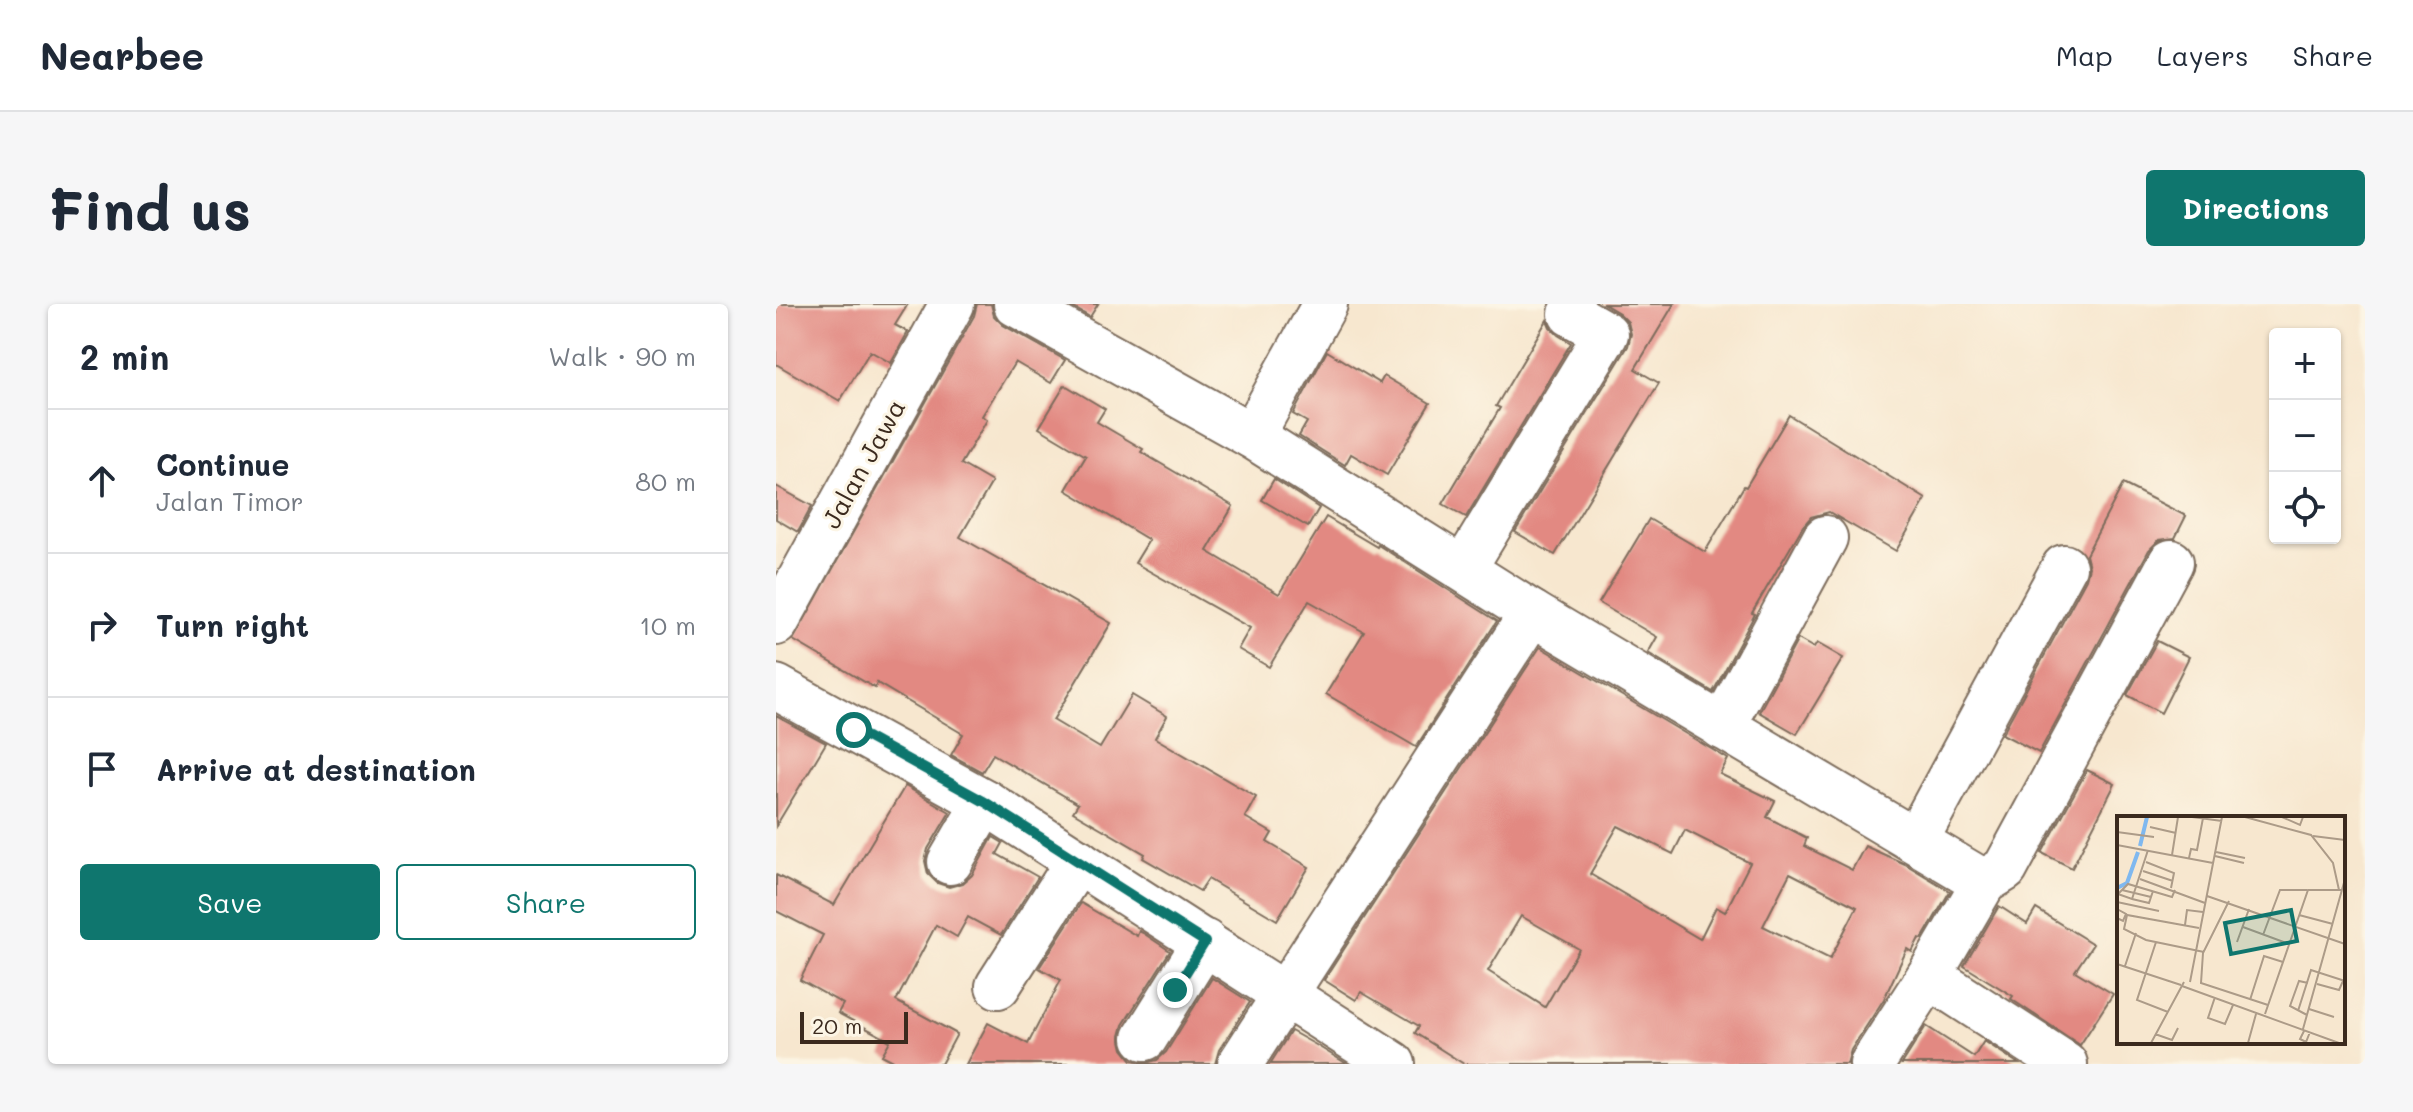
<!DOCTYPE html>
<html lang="en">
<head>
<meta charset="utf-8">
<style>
	body { margin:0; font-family:Mali,sans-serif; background:#f6f6f7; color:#1f2937 }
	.controls { position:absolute; right:24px; top:24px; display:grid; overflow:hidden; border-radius:8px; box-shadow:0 2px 6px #0004 }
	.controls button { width:72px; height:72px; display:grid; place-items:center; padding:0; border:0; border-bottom:2px solid #e0e1e3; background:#fff; color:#1f2937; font:40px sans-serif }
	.scale { position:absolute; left:24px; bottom:20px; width:108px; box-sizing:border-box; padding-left:8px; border:4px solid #3b2a1e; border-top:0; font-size:22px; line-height:28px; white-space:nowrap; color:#3b2a1e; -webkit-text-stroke:6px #fcf5e5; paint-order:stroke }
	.stop { position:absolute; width:24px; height:24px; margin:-18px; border:6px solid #0f766e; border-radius:50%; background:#fff }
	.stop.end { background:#0f766e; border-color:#fff; box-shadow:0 2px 8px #0008 }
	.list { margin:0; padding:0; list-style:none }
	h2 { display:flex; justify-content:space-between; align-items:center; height:104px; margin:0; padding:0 32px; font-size:34px }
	h2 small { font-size:26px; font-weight:400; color:#747a83 }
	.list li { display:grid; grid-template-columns:52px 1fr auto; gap:24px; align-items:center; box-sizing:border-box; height:144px; padding:0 32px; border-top:2px solid #e0e1e3 }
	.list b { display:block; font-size:30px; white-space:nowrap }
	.list p { margin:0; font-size:26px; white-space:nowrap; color:#747a83 }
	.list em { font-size:26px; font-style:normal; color:#747a83 }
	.actions { display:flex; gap:16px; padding:24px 32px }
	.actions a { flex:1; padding:18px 0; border:2px solid #0f766e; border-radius:8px; text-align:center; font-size:28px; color:#0f766e }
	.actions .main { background:#0f766e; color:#fff }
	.icon { flex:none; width:44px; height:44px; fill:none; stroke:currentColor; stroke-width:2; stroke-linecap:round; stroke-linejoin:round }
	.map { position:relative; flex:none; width:1589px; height:760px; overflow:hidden; border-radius:8px }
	header { display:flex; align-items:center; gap:48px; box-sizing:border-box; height:112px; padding:0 40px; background:#fff; border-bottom:2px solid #e0e1e3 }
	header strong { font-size:38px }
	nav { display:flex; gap:44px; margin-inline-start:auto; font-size:28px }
	.intro { display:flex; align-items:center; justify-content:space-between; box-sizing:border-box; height:192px; padding:0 48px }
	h1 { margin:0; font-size:56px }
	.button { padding:20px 36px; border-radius:8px; background:#0f766e; color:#fff; font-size:28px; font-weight:700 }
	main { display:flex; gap:48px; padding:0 48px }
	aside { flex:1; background:#fff; border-radius:8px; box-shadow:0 2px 6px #0004 }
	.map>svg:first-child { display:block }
	.building { fill:#e28982; fill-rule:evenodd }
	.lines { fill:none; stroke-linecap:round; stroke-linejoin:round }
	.minor-casing { stroke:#7d6c5c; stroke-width:48 }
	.minor { stroke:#fff; stroke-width:44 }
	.route { stroke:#0f766e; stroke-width:10 }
	.labels { text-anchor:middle; stroke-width:6; stroke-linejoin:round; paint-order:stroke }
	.street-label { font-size:26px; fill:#3b2a1e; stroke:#fcf5e5 }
	.inset-river { fill:none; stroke:#7fb8ef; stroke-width:4 }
	.inset-road { fill:none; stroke:#ac9b88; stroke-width:2 }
	.view { fill:#0f766e; fill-opacity:0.15; stroke:#0f766e; stroke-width:4 }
	.inset-edge { fill:none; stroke:#3b2a1e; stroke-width:4 }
</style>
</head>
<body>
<header>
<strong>Nearbee</strong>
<nav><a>Map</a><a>Layers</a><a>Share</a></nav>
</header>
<div class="intro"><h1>Find us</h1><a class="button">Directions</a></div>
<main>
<aside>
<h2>2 min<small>Walk · 90 m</small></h2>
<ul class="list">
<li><svg class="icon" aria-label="ahead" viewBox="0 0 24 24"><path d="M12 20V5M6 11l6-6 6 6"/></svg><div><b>Continue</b><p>Jalan Timor</p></div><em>80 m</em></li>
<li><svg class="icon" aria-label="right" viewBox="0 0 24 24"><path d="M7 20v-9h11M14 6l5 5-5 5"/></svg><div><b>Turn right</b></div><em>10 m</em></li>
<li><svg class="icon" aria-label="arrive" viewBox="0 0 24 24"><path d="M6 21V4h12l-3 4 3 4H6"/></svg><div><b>Arrive at destination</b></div></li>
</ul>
<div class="actions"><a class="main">Save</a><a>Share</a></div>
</aside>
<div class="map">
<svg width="1589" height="760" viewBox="0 0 1589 760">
	<rect width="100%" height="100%" fill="#fcf5e5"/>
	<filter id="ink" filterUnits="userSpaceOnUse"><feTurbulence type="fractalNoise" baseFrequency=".0125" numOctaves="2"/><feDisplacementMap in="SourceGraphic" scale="16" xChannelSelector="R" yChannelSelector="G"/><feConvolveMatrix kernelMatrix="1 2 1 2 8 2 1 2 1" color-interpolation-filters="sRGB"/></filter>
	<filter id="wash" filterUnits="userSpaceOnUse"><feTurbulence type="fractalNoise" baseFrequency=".006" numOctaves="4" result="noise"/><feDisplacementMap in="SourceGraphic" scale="32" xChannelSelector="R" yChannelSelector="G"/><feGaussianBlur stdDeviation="1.8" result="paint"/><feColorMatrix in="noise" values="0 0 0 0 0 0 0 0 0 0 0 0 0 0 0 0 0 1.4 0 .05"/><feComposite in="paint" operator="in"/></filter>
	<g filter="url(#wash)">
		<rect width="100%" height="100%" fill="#f7e7cf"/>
		<g id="blocks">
			<!-- building -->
			<g class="building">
				<path d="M0,0H132L119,21L132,28L115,59L94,47L64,97L0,60Z"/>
				<path d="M201,0H215L218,12L227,21L289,56L275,79L239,58L206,112L211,116L185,160L216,178L184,233L335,319L277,416L324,444L356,391L391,412L379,434L480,493L469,513L496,529L491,538L533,563L501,616L432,575L424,587L367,554L369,550L297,508L302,500L217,450L206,468L175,451L187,430L101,379L99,384L17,336L198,12Z"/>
				<path d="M291,0H322L314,13Z"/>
				<path d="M828,0H898L859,65L883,79L779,251L739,228L852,42L855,30L852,18L843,9Z"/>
				<path d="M771,16L774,23L782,31L795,39L690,213L667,200L724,104L720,102Z"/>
				<path d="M551,47L604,79L608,72L654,99L611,171L575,150L569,161L523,132L531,118L517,110Z"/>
				<path d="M289,81L329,105L321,118L367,145L365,148L457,202L431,247L503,290L550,213L601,243L602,241L721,317L640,443L550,390L588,328L533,297L493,363L462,345L474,324L359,259L373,236L290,186L310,152L263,124Z"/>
				<path d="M1013,111L1150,195L1120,247L1053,208L1035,213L1027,222L976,309L979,310L937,388L872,349L881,333L823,299L873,215L929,248L968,182L970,183Z"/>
				<path d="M498,175L543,204L532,223L486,196Z"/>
				<path d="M1347,180L1410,212L1399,234L1383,236L1373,246L1263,449L1226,430L1310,275L1313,263L1310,251Z"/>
				<path d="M0,182L36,202L22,228L0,215Z"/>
				<path d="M1022,335L1038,344L1041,339L1067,354L1021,430L983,408Z"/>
				<path d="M1381,337L1413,353L1385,409L1351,391Z"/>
				<path d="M764,343L952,455L944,470L999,497L991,513L1031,534L1028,542L1076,566L1089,542L1129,560L1174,587L1146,635L1143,634L1136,648L1131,645L1108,695L1075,746L1071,760H688L639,729L643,722L585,688L580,696L548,676ZM842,522L897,550L909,526L974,559L949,608L940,603L924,635L814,570ZM1014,569L1081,603L1054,655L987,622ZM745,612L803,645L769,703L712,667Z"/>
				<path d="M0,412L50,439L0,522Z"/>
				<path d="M1311,466L1339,480L1296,564L1266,549Z"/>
				<path d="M129,482L174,508L152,545L149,557L152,570L161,579L173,583L187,579L196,571L217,533L227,539L221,550L262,573L225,631L192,613L181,633L160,621L120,697L181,730L165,760H123L106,751L114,737L62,709L67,700L24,676L47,631L0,607V571L58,601Z"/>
				<path d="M305,599L361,632L363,627L367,629L394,647L347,721L344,732L347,745L356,756L369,759L381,756L390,748L436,674L474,698L443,746L439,760H190L212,719L252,740L285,676L263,664Z"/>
				<path d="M1223,602L1251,620L1260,605L1317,640L1299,667L1337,690L1304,741L1235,695L1237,692L1188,662Z"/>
				<path d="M1150,722L1198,753L1208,737L1243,760H1126Z"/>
				<path d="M515,727L540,741L571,760H494Z"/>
			</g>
		</g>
	</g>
	<g filter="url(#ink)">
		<use href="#blocks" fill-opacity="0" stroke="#7d6c5c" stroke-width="2"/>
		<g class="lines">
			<defs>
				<g id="minor">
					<path d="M240,0L476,132L756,309L1208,578"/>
					<path d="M476,132L549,0"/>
					<path d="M688,264L830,30L795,10"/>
					<path d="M0,319L176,0"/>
					<path d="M0,383L209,498L617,760"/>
					<path d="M946,423L1049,234"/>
					<path d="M1140,536L1288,263"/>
					<path d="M174,558L209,498"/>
					<path d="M1153,672L1289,760"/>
					<path d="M222,682L302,557"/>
					<path d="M369,734L429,638"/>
					<path d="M464,760L756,309"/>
					<path d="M1096,760L1153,672L1208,578L1229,565L1395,258"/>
				</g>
			</defs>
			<!-- minor casing -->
			<use href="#minor" class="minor-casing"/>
			<!-- minor -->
			<use href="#minor" class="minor"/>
		</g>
	</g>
	<g class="lines" filter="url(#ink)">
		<!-- route -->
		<path class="route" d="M78,426L209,498L429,638L399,686"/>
	</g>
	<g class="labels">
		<!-- street labels -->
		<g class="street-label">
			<text transform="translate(88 160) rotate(-61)" y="9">Jalan Jawa</text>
		</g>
	</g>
	<!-- overview -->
	<g transform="translate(1341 512)">
		<rect width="228" height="228" fill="#f7e7cf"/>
		<path class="inset-river" d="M23,30L30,1M0,72L10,67L21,36"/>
		<path class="inset-road" d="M75,1L105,5M128,1L194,19L216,47L222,74M165,1L183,9L186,1M33,11L59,17M0,16L37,21M196,20L228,24M0,29L96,47M99,36L128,42M55,39L61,1M98,40L127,47M72,42L74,33L80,34L86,2M29,46L57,57L54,72M26,55L56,65M23,63L88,87M5,74L34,81M1,78L15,83L31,34M0,79L11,68L55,81L58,74M90,80L228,128M15,83L32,87L36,75M112,85L86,137L84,167L151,189M0,86L42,95M0,93L9,98L6,105L0,102M182,99L216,108M68,109L70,94L86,96M126,111L172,128M82,112L10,99L7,113L29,124L87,136M146,119L163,74H190M39,126L20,184L51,196M120,126L132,93M0,148L64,169M8,150L19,117M73,166L105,1M200,168L222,174L226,165M65,170L222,227M98,181L91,202L108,208L116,189M133,184L147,140L166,146M192,193L217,201M181,195L194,154L228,165M148,198L191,74H225M190,199L173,190L182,165L191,167M186,213L228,63M187,215L183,223L189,226L193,216M38,218L55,224L61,212M34,227L67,166M131,227L139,198"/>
		<path class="view" d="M174,94L180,125L114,138L108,107Z"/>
		<rect width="228" height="228" class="inset-edge"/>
	</g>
</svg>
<div class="controls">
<button>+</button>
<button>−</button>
<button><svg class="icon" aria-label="locate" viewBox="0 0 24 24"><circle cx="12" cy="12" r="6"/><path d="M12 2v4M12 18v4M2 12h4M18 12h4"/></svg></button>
</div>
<div class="scale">20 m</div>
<div class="stop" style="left:78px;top:426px"></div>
<div class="stop end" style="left:399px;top:686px"></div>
</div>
</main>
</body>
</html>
